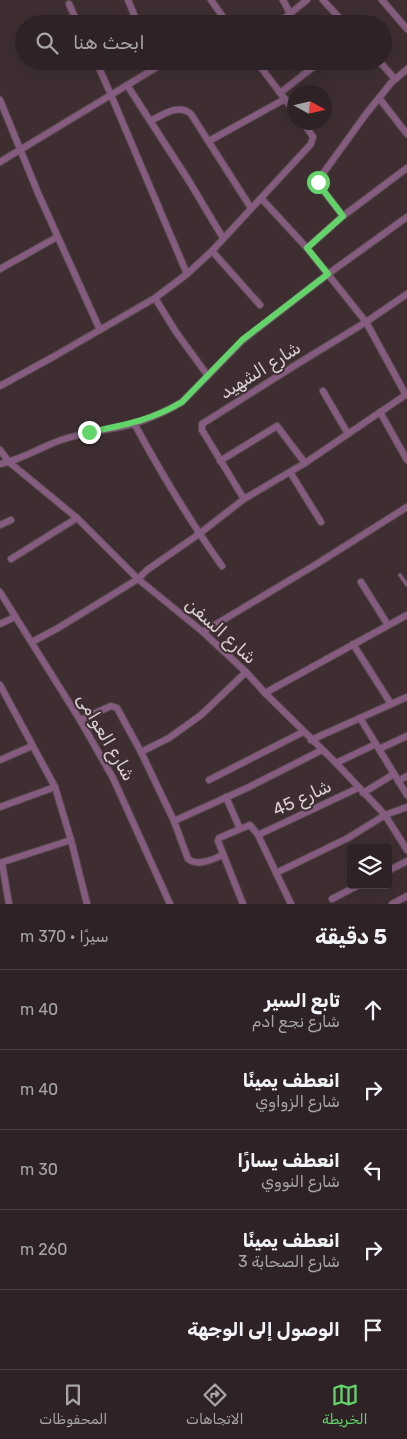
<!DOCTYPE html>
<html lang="ar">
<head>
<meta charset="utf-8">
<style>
	body { margin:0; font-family:Rubik,Vazirmatn,sans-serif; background:#362a2e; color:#f1f3f6; direction:rtl }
	.controls { position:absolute; right:15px; bottom:15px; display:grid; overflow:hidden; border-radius:5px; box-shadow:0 5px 20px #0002 }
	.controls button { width:45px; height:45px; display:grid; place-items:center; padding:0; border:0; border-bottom:1px solid #493f43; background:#2e2226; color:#f1f3f6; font:25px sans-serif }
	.compass { position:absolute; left:287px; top:85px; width:45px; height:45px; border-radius:50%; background:#2e2226; box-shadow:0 5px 20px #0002; rotate:98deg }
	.stop { position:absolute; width:15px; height:15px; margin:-11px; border:4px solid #62d469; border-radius:50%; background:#fff }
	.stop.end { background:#62d469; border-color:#fff; box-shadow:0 1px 5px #0008 }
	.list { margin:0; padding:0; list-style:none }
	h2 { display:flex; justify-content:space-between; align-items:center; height:65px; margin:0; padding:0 20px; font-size:21px }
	h2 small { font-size:16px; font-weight:400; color:#a7a4a7 }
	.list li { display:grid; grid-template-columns:32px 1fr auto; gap:15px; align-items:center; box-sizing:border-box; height:80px; padding:0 20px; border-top:1px solid #493f43 }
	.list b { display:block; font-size:19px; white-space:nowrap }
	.list p { margin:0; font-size:16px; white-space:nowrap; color:#a7a4a7 }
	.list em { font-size:16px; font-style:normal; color:#a7a4a7 }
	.icon { flex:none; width:28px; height:28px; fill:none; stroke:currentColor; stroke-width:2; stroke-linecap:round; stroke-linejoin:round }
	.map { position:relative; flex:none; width:407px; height:904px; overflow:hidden; direction:ltr }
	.search { position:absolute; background:#2e2226; box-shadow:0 5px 20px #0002; left:15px; right:15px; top:15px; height:55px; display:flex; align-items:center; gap:12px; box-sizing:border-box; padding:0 18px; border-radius:28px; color:#a7a4a7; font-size:19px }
	.sheet { height:465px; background:#2e2226 }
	nav { display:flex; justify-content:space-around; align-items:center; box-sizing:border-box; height:70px; border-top:1px solid #493f43; background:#2e2226; font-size:14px; color:#a7a4a7 }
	nav a { display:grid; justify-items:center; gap:2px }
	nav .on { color:#62d469 }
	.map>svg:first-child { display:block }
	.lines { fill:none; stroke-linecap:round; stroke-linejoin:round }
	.lane-casing { stroke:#5a4b4f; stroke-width:4.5 }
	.street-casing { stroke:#5a4b4f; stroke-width:8 }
	.lane { stroke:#855c7f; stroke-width:3 }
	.street { stroke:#855c7f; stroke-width:6 }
	.route { stroke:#62d469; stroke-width:6 }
	.labels { text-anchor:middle; stroke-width:4; stroke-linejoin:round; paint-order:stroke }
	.street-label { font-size:18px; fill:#d9ced1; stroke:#3e2e32 }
</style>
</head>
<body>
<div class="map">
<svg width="407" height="904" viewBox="0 0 407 904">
	<rect width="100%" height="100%" fill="#3e2e32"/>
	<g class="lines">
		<defs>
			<path id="lane" d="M400,575L407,585"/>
			<g id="street">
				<path d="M128,0L138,24"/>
				<path d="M211,0L228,24"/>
				<path d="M283,0L290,13"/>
				<path d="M323,0L345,24"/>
				<path d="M382,0L407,29"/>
				<path d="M69,4L78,24"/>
				<path d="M277,24L307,0"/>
				<path d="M96,61L111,95L187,274"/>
				<path d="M256,61L294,111"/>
				<path d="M379,61L395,79"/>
				<path d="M127,85L189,181L223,238"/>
				<path d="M280,93L321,61"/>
				<path d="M379,98L407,134"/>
				<path d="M0,100L38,193L100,330"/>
				<path d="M150,121C163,115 178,103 191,114L251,208"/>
				<path d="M209,141L285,99"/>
				<path d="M0,162L167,61"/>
				<path d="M261,198L307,248L366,322L406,395"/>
				<path d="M343,216L320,186L319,179L366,114L391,83L407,69"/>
				<path d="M307,248L343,216L407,168"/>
				<path d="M212,251L260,305"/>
				<path d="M0,269L57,237"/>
				<path d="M155,298L176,332L208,376"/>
				<path d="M0,386L53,357L155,298L187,274L212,251L311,144L313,137L303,122"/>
				<path d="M323,391L348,434"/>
				<path d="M380,412L407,460"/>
				<path d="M134,423C161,473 189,520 222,566"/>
				<path d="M0,450L9,462L77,518L138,579L203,632L246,672L265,693L336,763L385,815L407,850"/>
				<path d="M220,461L277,426L305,463"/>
				<path d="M0,464C21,460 41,447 61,440C85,432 109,430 133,424C149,419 167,411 182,402L243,340L328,274L407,217"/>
				<path d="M290,472L321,522"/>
				<path d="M244,499L202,430V424L294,366L366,322L407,294"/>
				<path d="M0,525L11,520"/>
				<path d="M11,559L77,518"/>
				<path d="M361,582L388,625"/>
				<path d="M0,592L80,720L113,778L170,904"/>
				<path d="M0,624L15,617"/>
				<path d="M203,632L315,565L407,507"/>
				<path d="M32,642L58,628L138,579L147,570L199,534L244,499L305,463L407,394"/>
				<path d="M353,644L391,704"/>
				<path d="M0,685L55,787L71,840L87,904"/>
				<path d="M265,693L407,615"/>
				<path d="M360,718L407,795"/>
				<path d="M80,720L111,706L117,708L141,752L174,821L188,859C198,867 213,859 223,855"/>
				<path d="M311,740L407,697"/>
				<path d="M379,749L407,736"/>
				<path d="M141,752L169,738L201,715L246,672"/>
				<path d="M0,760L32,746"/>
				<path d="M336,763L376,744"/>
				<path d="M209,780L303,732"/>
				<path d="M398,781L407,776"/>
				<path d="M363,793L394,774"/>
				<path d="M226,797L240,829L219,838L218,841L243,904"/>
				<path d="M0,807L55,787"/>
				<path d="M174,821L247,788L322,750"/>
				<path d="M240,829L250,825L258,835L291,904"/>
				<path d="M258,835L358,788"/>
				<path d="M0,863L71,840"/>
				<path d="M2,863L9,904"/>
				<path d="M388,871L407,861"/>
				<path d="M276,873L348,838L385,815L407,807"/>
				<path d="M332,899L359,885"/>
				<path d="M392,904L407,896"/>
			</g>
		</defs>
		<!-- lane casing -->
		<use href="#lane" class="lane-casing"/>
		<!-- street casing -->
		<use href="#street" class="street-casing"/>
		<!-- lane -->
		<use href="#lane" class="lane"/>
		<!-- street -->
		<use href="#street" class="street"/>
	</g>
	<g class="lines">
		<!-- route -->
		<path class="route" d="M89,432C124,425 152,420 182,402L242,340L328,274L307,248L343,216L320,186L318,182"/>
	</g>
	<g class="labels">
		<!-- street labels -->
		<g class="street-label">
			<text transform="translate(260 370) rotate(-32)" y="6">شارع الشهيد</text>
			<text transform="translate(221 631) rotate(42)" y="6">شارع السفن</text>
			<text transform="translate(106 737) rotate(60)" y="6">شارع العوامى</text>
			<text transform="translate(302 798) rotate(-25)" y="6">شارع 45</text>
		</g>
	</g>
</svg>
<div class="controls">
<button><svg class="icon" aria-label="layers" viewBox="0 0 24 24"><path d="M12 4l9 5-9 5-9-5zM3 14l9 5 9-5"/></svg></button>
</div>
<svg class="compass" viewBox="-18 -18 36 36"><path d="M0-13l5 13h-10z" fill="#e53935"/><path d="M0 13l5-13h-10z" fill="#a7a4a7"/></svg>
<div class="stop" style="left:318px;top:182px"></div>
<div class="stop end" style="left:89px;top:432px"></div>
<div class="search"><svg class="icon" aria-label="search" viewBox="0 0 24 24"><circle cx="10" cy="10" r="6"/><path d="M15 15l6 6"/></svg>ابحث هنا</div>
</div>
<section class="sheet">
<h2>5 دقيقة<small>سيرًا · 370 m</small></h2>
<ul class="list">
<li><svg class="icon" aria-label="ahead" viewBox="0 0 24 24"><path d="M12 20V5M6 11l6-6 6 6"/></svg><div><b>تابع السير</b><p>شارع نجع ادم</p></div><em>40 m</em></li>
<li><svg class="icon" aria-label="right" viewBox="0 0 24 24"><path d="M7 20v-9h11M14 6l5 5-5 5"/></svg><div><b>انعطف يمينًا</b><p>شارع الزواوي</p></div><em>40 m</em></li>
<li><svg class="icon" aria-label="left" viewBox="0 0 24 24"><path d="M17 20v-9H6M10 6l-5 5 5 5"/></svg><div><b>انعطف يسارًا</b><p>شارع النووي</p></div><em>30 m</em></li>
<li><svg class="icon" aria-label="right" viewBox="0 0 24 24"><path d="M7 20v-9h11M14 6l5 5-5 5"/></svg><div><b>انعطف يمينًا</b><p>شارع الصحابة 3</p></div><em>260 m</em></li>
<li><svg class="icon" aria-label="arrive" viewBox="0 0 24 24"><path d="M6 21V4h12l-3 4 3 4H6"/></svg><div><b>الوصول إلى الوجهة</b></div></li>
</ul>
</section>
<nav>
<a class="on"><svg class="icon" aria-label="map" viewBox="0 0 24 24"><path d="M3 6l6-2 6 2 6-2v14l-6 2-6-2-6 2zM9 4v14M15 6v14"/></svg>الخريطة</a>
<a><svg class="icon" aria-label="directions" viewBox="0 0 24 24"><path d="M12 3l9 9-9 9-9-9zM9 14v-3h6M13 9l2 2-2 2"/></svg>الاتجاهات</a>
<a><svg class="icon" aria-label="saved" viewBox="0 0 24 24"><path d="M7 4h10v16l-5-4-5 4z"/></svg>المحفوظات</a>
</nav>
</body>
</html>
